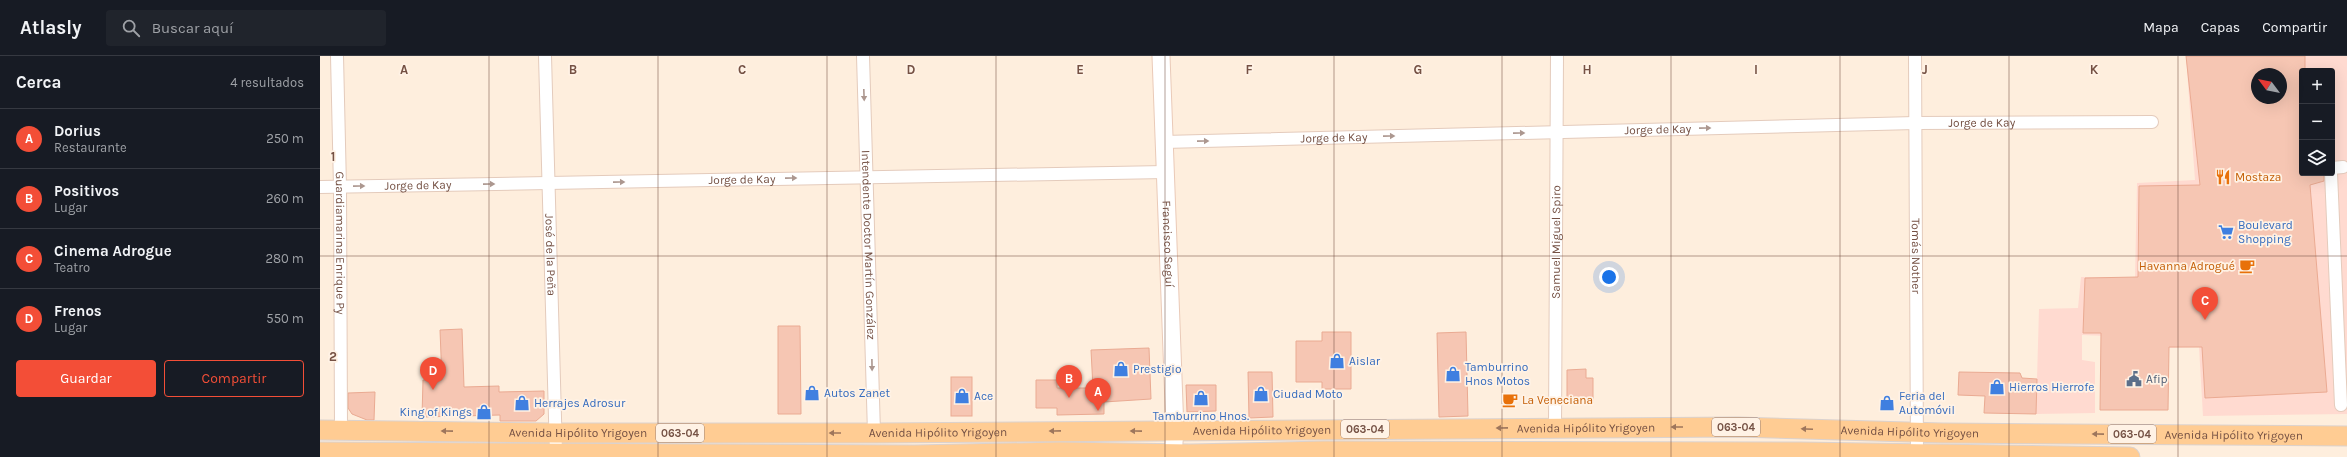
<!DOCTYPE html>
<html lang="es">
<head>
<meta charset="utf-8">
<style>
	body { margin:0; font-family:Karla,sans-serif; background:#20242c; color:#f1f3f6 }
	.controls { position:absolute; right:12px; top:12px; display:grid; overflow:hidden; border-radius:4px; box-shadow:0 4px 16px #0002 }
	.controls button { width:36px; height:36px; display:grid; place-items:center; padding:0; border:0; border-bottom:1px solid #363941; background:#171b24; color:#f1f3f6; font:20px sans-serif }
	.compass { position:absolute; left:1931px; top:12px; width:36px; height:36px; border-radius:50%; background:#171b24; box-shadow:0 4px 16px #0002; rotate:302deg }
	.you { position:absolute; left:1289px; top:221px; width:14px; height:14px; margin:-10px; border:3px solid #fff; border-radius:50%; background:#1a73e8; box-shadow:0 0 0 6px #1a73e833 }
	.badge { display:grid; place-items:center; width:26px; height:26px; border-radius:50%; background:#f34e37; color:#fff; font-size:13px; font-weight:700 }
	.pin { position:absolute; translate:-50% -33px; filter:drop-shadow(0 1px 2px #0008) }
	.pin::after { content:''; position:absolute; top:21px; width:14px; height:12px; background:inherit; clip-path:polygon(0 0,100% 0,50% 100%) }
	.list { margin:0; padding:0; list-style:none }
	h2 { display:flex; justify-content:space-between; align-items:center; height:52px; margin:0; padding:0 16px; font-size:17px }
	h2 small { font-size:13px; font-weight:400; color:#9ea1a6 }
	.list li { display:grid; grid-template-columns:26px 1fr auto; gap:12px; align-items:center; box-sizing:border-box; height:60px; padding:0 16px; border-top:1px solid #363941 }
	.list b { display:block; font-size:15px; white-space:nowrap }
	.list p { margin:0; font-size:13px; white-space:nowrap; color:#9ea1a6 }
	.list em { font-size:13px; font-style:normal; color:#9ea1a6 }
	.actions { display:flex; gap:8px; padding:12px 16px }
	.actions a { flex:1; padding:9px 0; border:1px solid #f34e37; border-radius:4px; text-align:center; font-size:14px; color:#f34e37 }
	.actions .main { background:#f34e37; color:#fff }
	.icon { flex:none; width:22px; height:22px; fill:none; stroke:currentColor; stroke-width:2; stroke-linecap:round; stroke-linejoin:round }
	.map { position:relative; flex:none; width:2027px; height:401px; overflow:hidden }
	header { display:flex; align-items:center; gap:24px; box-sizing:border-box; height:56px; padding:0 20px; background:#171b24; border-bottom:1px solid #363941 }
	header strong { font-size:19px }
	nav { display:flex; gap:22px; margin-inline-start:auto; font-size:14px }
	.search { width:280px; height:36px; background:#20242c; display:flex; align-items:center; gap:10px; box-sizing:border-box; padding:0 14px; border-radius:4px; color:#9ea1a6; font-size:15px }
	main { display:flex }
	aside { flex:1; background:#171b24 }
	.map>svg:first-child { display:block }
	.commercial { fill:#ffdad0; fill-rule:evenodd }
	.building { fill:#f6c6b3; stroke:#eaaa92; fill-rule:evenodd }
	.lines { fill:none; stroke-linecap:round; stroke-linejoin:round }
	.street-casing { stroke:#e4cbbc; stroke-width:14 }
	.secondary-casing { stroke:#eacab8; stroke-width:19 }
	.primary-casing { stroke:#dbd2ce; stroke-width:21 }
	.street { stroke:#fff; stroke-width:12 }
	.secondary { stroke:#fff; stroke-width:17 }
	.primary { stroke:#ffcc93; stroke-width:19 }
	.oneway { fill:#ac978f }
	.oneway2 { fill:#9e765c }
	.grid { fill:none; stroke:#755144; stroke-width:1; stroke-opacity:0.55 }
	.labels { text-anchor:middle; stroke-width:3.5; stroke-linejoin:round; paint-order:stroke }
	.shield { fill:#fff2e5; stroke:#9e8174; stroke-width:1 }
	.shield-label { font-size:11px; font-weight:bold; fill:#755144 }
	.street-label { font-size:12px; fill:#755144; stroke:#fff2e5 }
	.food-label { font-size:12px; fill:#c56008; stroke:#fff2e5; text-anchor:start }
	.shop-label { font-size:12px; fill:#366cbe; stroke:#fff2e5; text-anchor:start }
	.service-label { font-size:12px; fill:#4e5e75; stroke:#fff2e5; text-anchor:start }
	.grid-label { font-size:13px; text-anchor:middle; font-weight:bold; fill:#755144; stroke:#fff2e5; stroke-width:3.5; stroke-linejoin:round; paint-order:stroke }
</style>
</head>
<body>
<header>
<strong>Atlasly</strong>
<div class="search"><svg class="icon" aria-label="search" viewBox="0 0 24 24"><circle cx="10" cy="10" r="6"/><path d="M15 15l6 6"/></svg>Buscar aquí</div>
<nav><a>Mapa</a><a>Capas</a><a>Compartir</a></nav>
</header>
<main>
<aside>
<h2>Cerca<small>4 resultados</small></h2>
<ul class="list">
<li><span class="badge">A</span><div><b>Dorius</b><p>Restaurante</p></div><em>250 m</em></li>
<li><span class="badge">B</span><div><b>Positivos</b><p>Lugar</p></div><em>260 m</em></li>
<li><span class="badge">C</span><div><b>Cinema Adrogue</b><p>Teatro</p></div><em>280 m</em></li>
<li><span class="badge">D</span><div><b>Frenos</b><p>Lugar</p></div><em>550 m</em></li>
</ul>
<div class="actions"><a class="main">Guardar</a><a>Compartir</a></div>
</aside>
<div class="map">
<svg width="2027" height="401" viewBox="0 0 2027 401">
	<rect width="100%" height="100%" fill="#feeedd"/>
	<!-- commercial -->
	<path class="commercial" d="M1866,0H2027V358L1883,360L1879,291L1839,292L1837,282L1762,279V304L1775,306V357L1716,358L1719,253L1758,252L1761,221L1815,222L1817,127L1875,124ZM1982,15H2012V117H1982ZM1937,18H1961V42H1937Z"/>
	<!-- building -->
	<g class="building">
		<path d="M1866,0H1985V15H1982V117H2004V125L1990,129L2007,336L1885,342L1882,291H1849L1848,354H1780L1781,277H1763L1765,222L1818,221L1819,130L1880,129ZM1937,18H1961V42H1937Z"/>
		<path d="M458,270H480L481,358H458Z"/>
		<path d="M142,273L144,331L179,330V336L224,335V358L216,365H180V359L102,361L103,324H122L120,274Z"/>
		<path d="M1002,276H1031V333H1002V326H976V285H1002Z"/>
		<path d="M1146,276L1148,360L1119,361L1117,277Z"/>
		<path d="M829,292L831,343L784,346V358L737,359V352H716V324H737V332H773L771,294Z"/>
		<path d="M1266,313V322H1273V347H1247V314Z"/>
		<path d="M928,316H952L953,361L929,362Z"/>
		<path d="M1639,316L1700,317L1702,322L1717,323L1716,358L1664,357L1665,340L1638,339Z"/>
		<rect x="631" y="321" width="21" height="39"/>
		<path d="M866,329H896V355L867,356Z"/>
		<path d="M55,336L54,364H47L32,358L28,352V337Z"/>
	</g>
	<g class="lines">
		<defs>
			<g id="street">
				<path id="s1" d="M17,0L20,131L21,373"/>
				<path id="s2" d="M225,0L236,398"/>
				<path id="s3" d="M543,0L554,377"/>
				<path id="s4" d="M1595,0L1597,399"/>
				<path id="s5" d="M844,86L1595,67L1832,66"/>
				<path d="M2012,112L2023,111"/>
				<path d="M2011,117L2021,349"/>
				<path id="s6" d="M0,131L845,116"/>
				<path id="s7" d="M1235,372L1237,0"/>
			</g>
			<g id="secondary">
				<path id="s8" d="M841,0L855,375L853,398"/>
			</g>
			<g id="primary">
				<path id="s9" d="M0,374L236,377H554L1418,371L1623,377L2027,380"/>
				<path d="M0,396L595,399L740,396L870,398L1004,395L1480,396L1810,401"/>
			</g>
		</defs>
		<!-- street casing -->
		<use href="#street" class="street-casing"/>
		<!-- secondary casing -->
		<use href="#secondary" class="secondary-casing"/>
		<!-- primary casing -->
		<use href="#primary" class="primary-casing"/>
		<!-- street -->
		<use href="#street" class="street"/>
		<!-- secondary -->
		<use href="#secondary" class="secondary"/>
		<!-- primary -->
		<use href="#primary" class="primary"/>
	</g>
	<!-- one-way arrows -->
	<defs><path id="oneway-solid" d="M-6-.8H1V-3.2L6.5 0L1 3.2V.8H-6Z"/></defs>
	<g class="oneway">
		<use href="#oneway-solid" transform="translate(544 39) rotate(88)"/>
		<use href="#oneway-solid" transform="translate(1385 72) rotate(-1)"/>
		<use href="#oneway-solid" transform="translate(1199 77) rotate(-1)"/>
		<use href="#oneway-solid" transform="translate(1069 80) rotate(-1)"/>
		<use href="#oneway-solid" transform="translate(883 85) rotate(-1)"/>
		<use href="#oneway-solid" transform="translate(471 122) rotate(-1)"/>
		<use href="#oneway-solid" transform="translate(299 126) rotate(-1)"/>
		<use href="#oneway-solid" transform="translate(169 128) rotate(-1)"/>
		<use href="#oneway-solid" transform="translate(39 130) rotate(-1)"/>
		<use href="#oneway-solid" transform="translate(552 309) rotate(89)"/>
	</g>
	<g class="oneway2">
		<use href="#oneway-solid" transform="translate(1357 371) rotate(180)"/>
		<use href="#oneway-solid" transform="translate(1182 372) rotate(179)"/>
		<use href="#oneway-solid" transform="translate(1487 373) rotate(-178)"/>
		<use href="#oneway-solid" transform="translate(127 375) rotate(-179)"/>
		<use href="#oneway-solid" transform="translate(735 375) rotate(179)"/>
		<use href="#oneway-solid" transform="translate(816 375) rotate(-179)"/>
		<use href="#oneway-solid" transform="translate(515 377) rotate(-180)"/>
		<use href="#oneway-solid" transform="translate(1778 378) rotate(-179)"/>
	</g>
	<!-- grid -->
	<path class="grid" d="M169,0V401M338,0V401M507,0V401M676,0V401M845,0V401M1014,0V401M1182,0V401M1351,0V401M1520,0V401M1689,0V401M1858,0V401M0,200H2027"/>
	<!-- icons -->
	<defs>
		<symbol id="restaurant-bare" viewBox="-9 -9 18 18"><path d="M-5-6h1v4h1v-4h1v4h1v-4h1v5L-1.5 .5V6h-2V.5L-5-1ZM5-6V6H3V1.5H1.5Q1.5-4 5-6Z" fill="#e8710a" stroke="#fff2e5" stroke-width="2.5" paint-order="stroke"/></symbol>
		<symbol id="supermarket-bare" viewBox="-9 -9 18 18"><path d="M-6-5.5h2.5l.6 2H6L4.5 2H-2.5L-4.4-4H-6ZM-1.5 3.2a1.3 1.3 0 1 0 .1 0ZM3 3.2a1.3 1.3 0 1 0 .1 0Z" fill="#3f7fe0" stroke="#fff2e5" stroke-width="2.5" paint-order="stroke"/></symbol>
		<symbol id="cafe-bare" viewBox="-9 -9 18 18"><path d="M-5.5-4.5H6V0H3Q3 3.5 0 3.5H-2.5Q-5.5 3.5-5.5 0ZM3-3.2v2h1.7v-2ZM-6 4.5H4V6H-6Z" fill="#e8710a" stroke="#fff2e5" stroke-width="2.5" paint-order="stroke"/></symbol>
		<symbol id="shop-bare" viewBox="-9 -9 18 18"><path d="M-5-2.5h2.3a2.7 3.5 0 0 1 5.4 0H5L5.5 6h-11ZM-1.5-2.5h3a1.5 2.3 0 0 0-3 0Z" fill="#3f7fe0" stroke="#fff2e5" stroke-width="2.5" paint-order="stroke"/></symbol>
		<symbol id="civic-bare" viewBox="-9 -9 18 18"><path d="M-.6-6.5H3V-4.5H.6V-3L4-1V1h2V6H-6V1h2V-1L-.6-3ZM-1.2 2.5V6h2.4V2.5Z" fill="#5c6f8a" stroke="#fff2e5" stroke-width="2.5" paint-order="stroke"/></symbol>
	</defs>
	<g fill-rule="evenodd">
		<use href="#restaurant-bare" x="1892" y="110" width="22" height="22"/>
		<use href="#supermarket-bare" x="1895" y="165" width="22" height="22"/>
		<use href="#cafe-bare" x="1916" y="199" width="22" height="22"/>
		<use href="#shop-bare" x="1006" y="294" width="22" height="22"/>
		<use href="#shop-bare" x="790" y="302" width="22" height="22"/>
		<use href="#shop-bare" x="1122" y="307" width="22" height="22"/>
		<use href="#civic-bare" x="1803" y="312" width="22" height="22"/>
		<use href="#shop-bare" x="1666" y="320" width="22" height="22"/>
		<use href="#shop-bare" x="481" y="326" width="22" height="22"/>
		<use href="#shop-bare" x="930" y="327" width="22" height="22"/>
		<use href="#shop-bare" x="631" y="329" width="22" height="22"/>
		<use href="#shop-bare" x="870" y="331" width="22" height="22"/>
		<use href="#cafe-bare" x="1179" y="333" width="22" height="22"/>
		<use href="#shop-bare" x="191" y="336" width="22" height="22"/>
		<use href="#shop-bare" x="1556" y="336" width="22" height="22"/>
		<use href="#shop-bare" x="153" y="345" width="22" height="22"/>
	</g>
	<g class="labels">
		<!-- shield labels -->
		<g class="shield">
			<rect x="1392" y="362" width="48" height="18" rx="3"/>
			<rect x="1021" y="364" width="48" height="18" rx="3"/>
			<rect x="336" y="368" width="48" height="18" rx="3"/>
			<rect x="1788" y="369" width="48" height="18" rx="3"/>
		</g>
		<g class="shield-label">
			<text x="1416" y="375">063-04</text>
			<text x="1045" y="377">063-04</text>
			<text x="360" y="381">063-04</text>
			<text x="1812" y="382">063-04</text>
		</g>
		<!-- street labels -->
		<g class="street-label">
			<text dy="4" stroke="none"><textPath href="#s5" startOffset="818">Jorge de Kay</textPath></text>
			<text dy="4" stroke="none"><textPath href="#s5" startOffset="494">Jorge de Kay</textPath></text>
			<text dy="4" stroke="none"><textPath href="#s5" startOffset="170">Jorge de Kay</textPath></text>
			<text dy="4" stroke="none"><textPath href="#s6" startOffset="422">Jorge de Kay</textPath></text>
			<text dy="4" stroke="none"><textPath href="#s6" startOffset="98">Jorge de Kay</textPath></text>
			<text dy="4" stroke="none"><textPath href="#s7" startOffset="186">Samuel Miguel Spiro</textPath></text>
			<text dy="4" stroke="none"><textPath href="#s1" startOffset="187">Guardiamarina Enrique Py</textPath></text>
			<text dy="4" stroke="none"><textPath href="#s8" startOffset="188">Francisco Seguí</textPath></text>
			<text dy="4" stroke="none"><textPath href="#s3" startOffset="189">Intendente Doctor Martín González</textPath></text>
			<text dy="4" stroke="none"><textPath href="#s2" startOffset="199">José de la Peña</textPath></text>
			<text dy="4" stroke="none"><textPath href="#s4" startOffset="200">Tomás Nother</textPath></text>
			<text dy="4" stroke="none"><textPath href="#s9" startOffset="1266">Avenida Hipólito Yrigoyen</textPath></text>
			<text dy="4" stroke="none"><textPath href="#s9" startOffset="942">Avenida Hipólito Yrigoyen</textPath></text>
			<text dy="4" stroke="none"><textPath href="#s9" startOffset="1590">Avenida Hipólito Yrigoyen</textPath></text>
			<text dy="4" stroke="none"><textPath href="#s9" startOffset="258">Avenida Hipólito Yrigoyen</textPath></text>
			<text dy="4" stroke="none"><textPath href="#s9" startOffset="618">Avenida Hipólito Yrigoyen</textPath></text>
			<text dy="4" stroke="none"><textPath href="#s9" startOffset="1914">Avenida Hipólito Yrigoyen</textPath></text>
		</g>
		<!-- food labels -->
		<g class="food-label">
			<text x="1915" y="125">Mostaza</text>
			<text x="1915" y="214" text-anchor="end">Havanna Adrogué</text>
			<text x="1202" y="348">La Veneciana</text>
		</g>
		<!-- shop labels -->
		<g class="shop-label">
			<text x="1918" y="173">Boulevard<tspan x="1918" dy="14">Shopping</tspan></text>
			<text x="1029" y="309">Aislar</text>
			<text x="1145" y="315">Tamburrino<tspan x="1145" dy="14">Hnos Motos</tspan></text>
			<text x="813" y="317">Prestigio</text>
			<text x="1689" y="335">Hierros Hierrofe</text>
			<text x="504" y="341">Autos Zanet</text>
			<text x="953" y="342">Ciudad Moto</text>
			<text x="654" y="344">Ace</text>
			<text x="1579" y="344">Feria del<tspan x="1579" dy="14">Automóvil</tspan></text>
			<text x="214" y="351">Herrajes Adrosur</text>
			<text x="152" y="360" text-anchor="end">King of Kings</text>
			<text x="881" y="364" text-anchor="middle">Tamburrino Hnos.</text>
		</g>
		<!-- service labels -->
		<g class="service-label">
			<text x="1826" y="327">Afip</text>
		</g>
	</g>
	<g class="grid-label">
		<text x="84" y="18">A</text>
		<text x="253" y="18">B</text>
		<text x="422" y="18">C</text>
		<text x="591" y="18">D</text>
		<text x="760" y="18">E</text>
		<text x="929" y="18">F</text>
		<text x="1098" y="18">G</text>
		<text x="1267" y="18">H</text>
		<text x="1436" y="18">I</text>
		<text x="1605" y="18">J</text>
		<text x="1774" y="18">K</text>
		<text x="13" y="105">1</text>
		<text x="13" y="305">2</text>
	</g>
</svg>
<div class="controls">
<button>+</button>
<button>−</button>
<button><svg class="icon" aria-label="layers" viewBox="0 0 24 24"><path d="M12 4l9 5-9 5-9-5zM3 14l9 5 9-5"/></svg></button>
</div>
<svg class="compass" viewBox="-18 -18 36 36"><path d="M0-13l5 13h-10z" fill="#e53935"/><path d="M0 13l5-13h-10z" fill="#9ea1a6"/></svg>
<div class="you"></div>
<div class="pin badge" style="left:778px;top:355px">A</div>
<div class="pin badge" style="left:749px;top:342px">B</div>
<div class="pin badge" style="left:1885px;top:264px">C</div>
<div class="pin badge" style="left:113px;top:334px">D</div>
</div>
</main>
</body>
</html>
